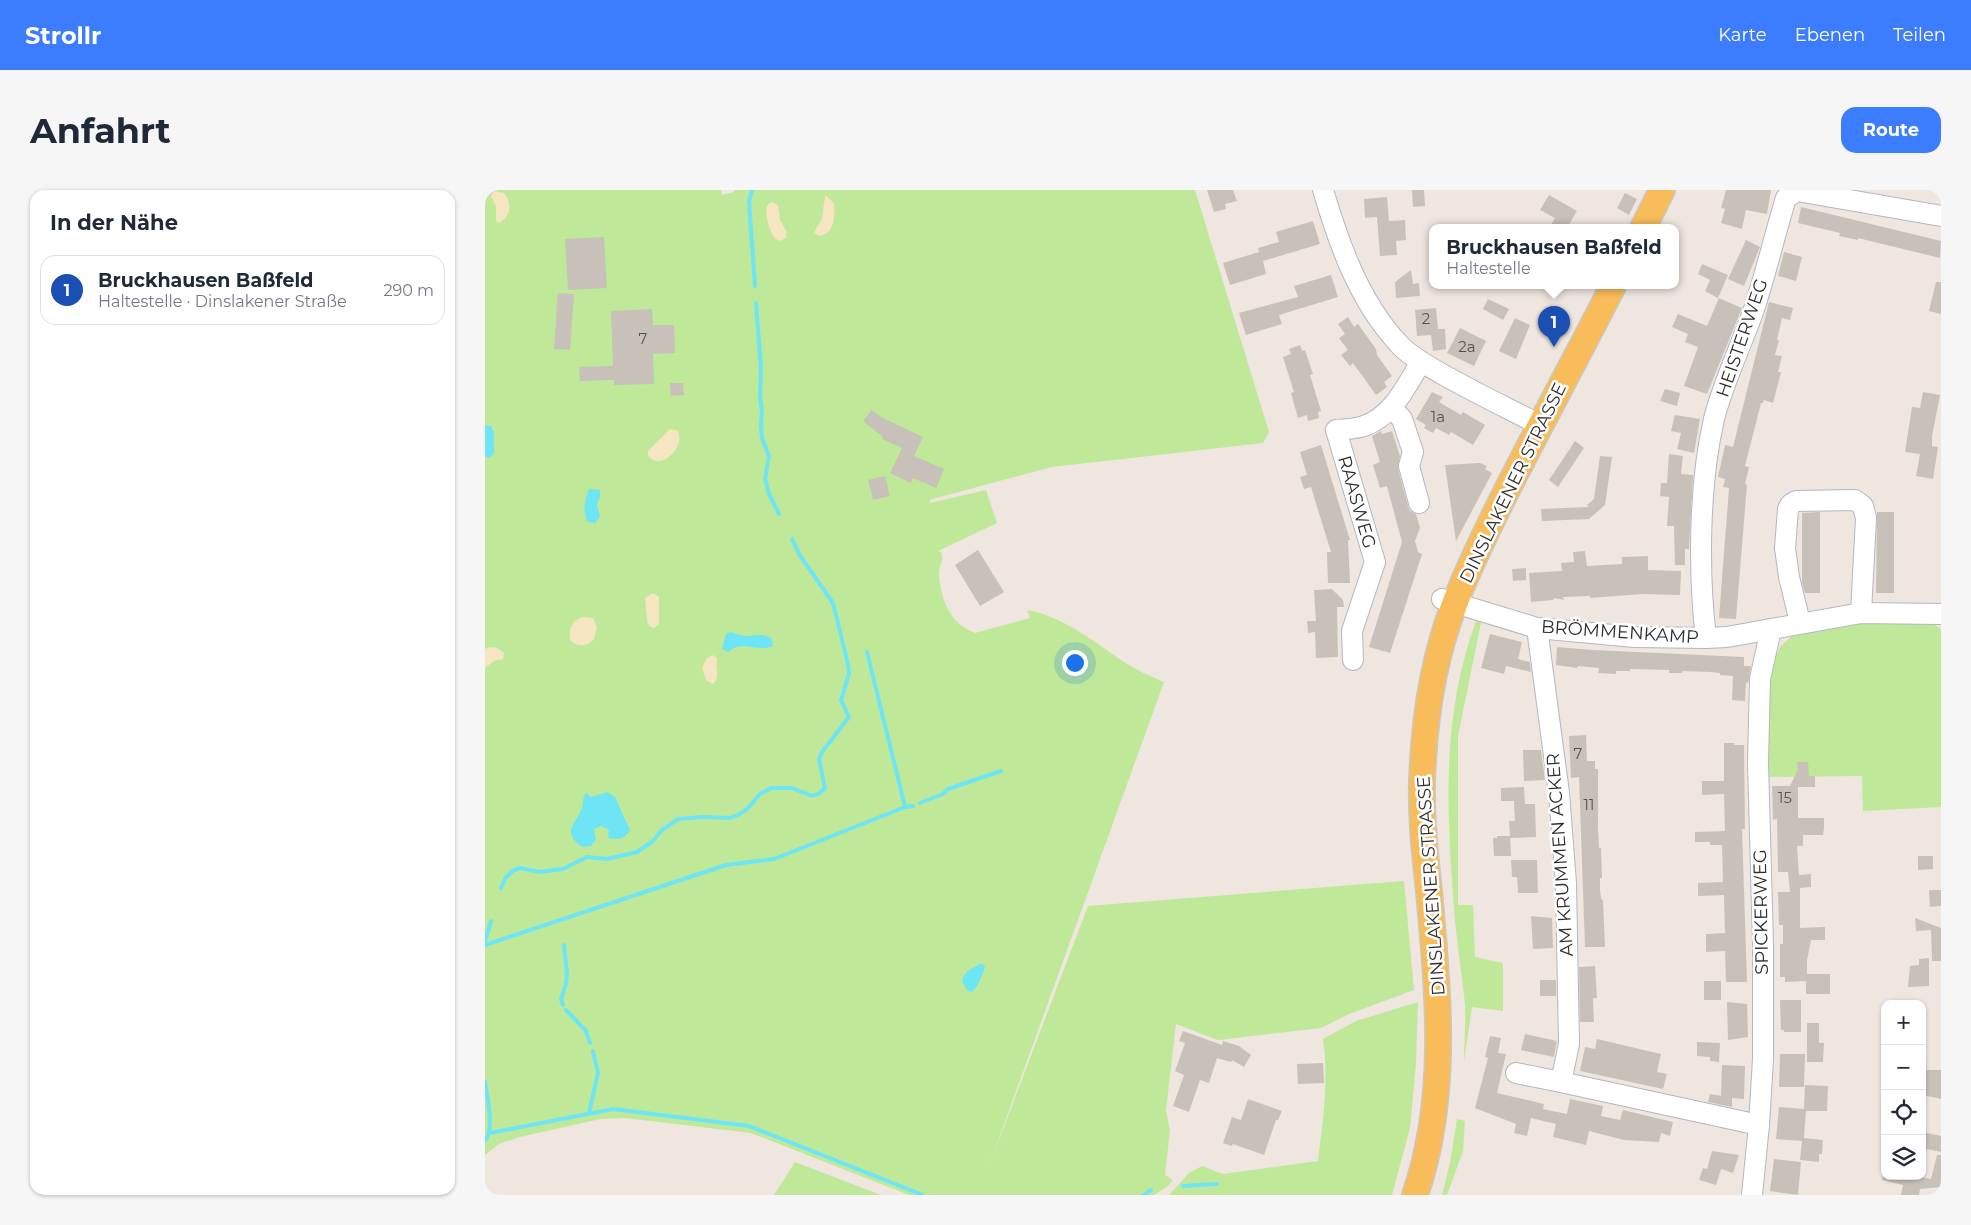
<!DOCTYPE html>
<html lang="de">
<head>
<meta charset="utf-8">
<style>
	body { margin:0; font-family:Montserrat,sans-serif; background:#f6f6f7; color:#1f2937 }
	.controls { position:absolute; right:15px; bottom:15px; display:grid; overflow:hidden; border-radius:10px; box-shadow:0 1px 4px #0004 }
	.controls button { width:45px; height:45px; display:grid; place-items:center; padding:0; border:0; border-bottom:1px solid #e0e1e3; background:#fff; color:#1f2937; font:25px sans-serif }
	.you { position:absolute; left:589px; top:472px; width:18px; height:18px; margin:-12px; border:4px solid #fff; border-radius:50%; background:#1a73e8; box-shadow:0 0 0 8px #1a73e833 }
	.badge { display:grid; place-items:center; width:32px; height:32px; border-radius:50%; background:#3c7dff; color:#fff; font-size:16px; font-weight:700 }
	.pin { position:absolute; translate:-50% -41px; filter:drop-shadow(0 1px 2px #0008) }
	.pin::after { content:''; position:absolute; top:26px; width:18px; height:15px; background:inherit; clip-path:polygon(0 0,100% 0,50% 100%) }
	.popup { position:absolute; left:944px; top:34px; width:250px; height:65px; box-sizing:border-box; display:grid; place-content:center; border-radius:10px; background:#fff; filter:drop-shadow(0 1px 4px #0005); font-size:16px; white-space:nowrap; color:#747a83 }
	.popup b { font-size:19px; color:#1f2937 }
	.popup::after { content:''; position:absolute; left:50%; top:100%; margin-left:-10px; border:10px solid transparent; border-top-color:#fff }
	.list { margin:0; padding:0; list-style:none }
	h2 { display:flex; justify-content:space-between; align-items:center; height:65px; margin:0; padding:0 20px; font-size:21px }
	h2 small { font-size:16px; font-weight:400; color:#747a83 }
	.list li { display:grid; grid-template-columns:32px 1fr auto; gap:15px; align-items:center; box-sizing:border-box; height:70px; margin:0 10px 10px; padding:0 10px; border:1px solid #e0e1e3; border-radius:15px }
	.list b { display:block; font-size:19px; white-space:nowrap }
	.list p { margin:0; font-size:16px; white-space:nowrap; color:#747a83 }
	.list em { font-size:16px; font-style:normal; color:#747a83 }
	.icon { flex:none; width:28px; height:28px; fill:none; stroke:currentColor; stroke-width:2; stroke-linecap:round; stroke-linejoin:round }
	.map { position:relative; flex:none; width:1456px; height:1005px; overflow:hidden; border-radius:15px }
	header { display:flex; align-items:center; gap:30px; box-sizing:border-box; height:70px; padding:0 25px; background:#3c7dff; color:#fff }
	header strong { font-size:24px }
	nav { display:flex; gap:28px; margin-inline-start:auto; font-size:18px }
	.intro { display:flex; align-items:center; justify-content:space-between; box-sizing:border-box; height:120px; padding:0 30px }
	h1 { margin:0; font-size:35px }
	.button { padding:12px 22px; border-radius:15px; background:#3c7dff; color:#fff; font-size:18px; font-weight:700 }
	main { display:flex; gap:30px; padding:0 30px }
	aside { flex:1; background:#fff; border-radius:15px; box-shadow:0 1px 4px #0004 }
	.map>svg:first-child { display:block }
	.green { fill:#bfe899 }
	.sand { fill:#f5e5c1 }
	.water { fill:#6ee5f5 }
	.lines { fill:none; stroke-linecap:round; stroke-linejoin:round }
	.stream { stroke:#6ee5f5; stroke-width:4 }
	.building { fill:#c8c1ba }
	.minor-casing { stroke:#b3b7c1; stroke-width:22 }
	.major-casing { stroke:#c8c8c8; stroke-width:28 }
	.minor { stroke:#fff; stroke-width:20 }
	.major { stroke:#f8bc5b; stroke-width:25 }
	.labels { text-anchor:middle; stroke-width:5; stroke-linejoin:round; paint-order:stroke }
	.number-label { font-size:15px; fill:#545250 }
	.street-label { font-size:18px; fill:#2d2d2d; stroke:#fff }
</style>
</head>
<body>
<header>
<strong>Strollr</strong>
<nav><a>Karte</a><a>Ebenen</a><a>Teilen</a></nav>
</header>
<div class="intro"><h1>Anfahrt</h1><a class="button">Route</a></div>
<main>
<aside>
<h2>In der Nähe<small></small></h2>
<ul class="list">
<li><span class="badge" style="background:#1a4fb4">1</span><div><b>Bruckhausen Baßfeld</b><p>Haltestelle · Dinslakener Straße</p></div><em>290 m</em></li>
</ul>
</aside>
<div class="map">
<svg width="1456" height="1005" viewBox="0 0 1456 1005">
	<rect width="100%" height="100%" fill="#efe6df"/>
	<!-- green -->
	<g class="green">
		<path d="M0,0H236L237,5L249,2V0H710L784,242L778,253L567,277L444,310L445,313L501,300L512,333L453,361L456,362C459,373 455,372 454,381C453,385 455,390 455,393C458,415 468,435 490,443L545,428L542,420C581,427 611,454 644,475C655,482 667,487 679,492L504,976L603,716L919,691L929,800L864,824L836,838L733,850L691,834L681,920L685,940L680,985L688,990L683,996L669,1005H424L266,943L140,928L115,929L35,947L14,954L0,965Z"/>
		<path d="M991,431L996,432L973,546V715H988L990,767L1018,773V821L987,817L979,871C979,852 981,832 980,814C976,777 970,741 968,704C961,611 958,521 991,431Z"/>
		<path d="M1352,433H1447L1456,439V617L1378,621L1377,586L1281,587L1282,489L1288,470L1296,456L1310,443Z"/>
		<path d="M933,812L931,873L925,938L907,1005H684L704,983L717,976L738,984L833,971C838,931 844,890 838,849L871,831Z"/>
		<path d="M972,929L980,931L978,961L962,1005H957L965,973Z"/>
		<path d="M310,972L388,1002L396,1005H289Z"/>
	</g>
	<!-- sand -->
	<g class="sand">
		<path d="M9,1L19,3C28,14 26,27 13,33L11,31V16L6,6Z"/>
		<path d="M340,5L349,13C350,26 350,43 335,46L329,43L337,28Z"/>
		<path d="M286,12L293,15L295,30L302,42L301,48L295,51L290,49C284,40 280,26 282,16Z"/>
		<path d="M185,239L193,241C201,257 175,282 163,266V261Z"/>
		<path d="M166,404H170L174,407V434L169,438L164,436L162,431L160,408Z"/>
		<path d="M97,427L108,428L112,437L109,449C101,457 94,458 85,450C84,438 86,432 97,427Z"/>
		<path d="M5,457L12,458L19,463L18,469L9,471L0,478V459Z"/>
		<path d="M228,465L232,468C230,478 236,487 228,494L221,490L217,478L221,469Z"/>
	</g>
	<!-- water -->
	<g class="water">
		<path d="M0,235L6,236L9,242V264L4,268L0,266Z"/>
		<path d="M104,299L115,300V307L112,314L115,327L110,333L103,332C97,324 100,307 104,299Z"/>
		<path d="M245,442C250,443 257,446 262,446C272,445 278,443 287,449L288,456C272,463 257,449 243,462L237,459L241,444Z"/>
		<path d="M123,602L130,607L145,640C139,650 133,650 123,648L124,640L116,636L109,639L111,650L106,656L97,657C76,641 90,636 97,618C99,612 97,608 101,603L106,607Z"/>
		<path d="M497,773L500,777C497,786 494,795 487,802L483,801L477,792C479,780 487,779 497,773Z"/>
	</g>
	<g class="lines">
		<!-- stream -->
		<g class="stream">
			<path d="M267,0L264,11L270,96"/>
			<path d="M271,113L276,178L275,206L277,222L276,235L277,248L284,266L280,289L284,304L294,324"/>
			<path d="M435,613L458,604L463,599L516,581"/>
			<path d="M420,617L428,616"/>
			<path d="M16,698L21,687L29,680L35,678L54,682L78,679L102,667L122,669L152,662L168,651L177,640L193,629L218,627L245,628L253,625L262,619L275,604L286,598H307L327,606L335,603L340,598L334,569L337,562L364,527L356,510L364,484L363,474L348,413L314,364L307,349"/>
			<path d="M0,751L6,731"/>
			<path d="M0,755L241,675L289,669L420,617L382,462"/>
			<path d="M78,815L76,809L81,794L82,783L79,755"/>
			<path d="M81,820L101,841L105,853"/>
			<path d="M0,892C2,906 10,940 0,951"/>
			<path d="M104,923L113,883L108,861"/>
			<path d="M5,943L128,919L264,936L438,1005"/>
			<path d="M698,996L732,994"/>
			<path d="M659,1005L666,1000"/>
		</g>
	</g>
	<!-- building -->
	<g class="building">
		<path d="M722,0H748L752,11L740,14L741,19L729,22Z"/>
		<path d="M927,0H939L940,16L928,17Z"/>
		<path d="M1241,0H1286L1282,24L1261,20L1257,39L1236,33L1240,19L1236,18Z"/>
		<path d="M1140,3L1152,9L1144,25L1132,18Z"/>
		<path d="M1064,5L1092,21L1082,38H1064L1070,28L1055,20Z"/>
		<path d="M902,7L904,31L920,30L921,50L911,51L912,65L895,66L892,27L880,28L879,9Z"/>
		<path d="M1316,17L1456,51L1455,68L1373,48V50L1354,46L1355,43L1313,33Z"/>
		<path d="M828,31L835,54L778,71L781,84L745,95L738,73L774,62L773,58L794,52L791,42Z"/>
		<path d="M119,47L122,98L83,100L80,49Z"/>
		<path d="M1261,50L1275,57L1259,96L1243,89Z"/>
		<path d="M1299,62L1317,67L1311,91L1293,86Z"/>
		<path d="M1217,74L1243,85L1233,108L1220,101L1225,90L1213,84Z"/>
		<path d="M926,80L928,94L934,93L935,106L911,108L910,92Z"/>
		<path d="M846,85L853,107L794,125L797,134L761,145L754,123L813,107L809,96Z"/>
		<path d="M1451,92H1456V124L1444,121Z"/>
		<path d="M73,103L89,104L85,160L69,159Z"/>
		<path d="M1234,108L1257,118L1222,204L1199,196L1213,157L1200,152L1203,144L1187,137L1193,124L1222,136Z"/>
		<path d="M1003,109L1024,119L1018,130L998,119Z"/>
		<path d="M1284,112L1308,118L1305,130L1297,128L1292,150H1294L1290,165L1297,166L1293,182H1296L1288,213L1279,210L1278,213H1276L1260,276L1264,277L1260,294L1262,295L1251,429L1234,428L1244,298L1238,297L1240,289L1233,287L1240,255L1248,257Z"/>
		<path d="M951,118L953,139H960L961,159L948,161L946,145L932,146L930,120Z"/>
		<path d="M167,119L168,135H189L190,163L168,164L169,194L129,195V190L95,191L94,177L128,176L126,121Z"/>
		<path d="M863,127L869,137L873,134L891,159L892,165L907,186L899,192L902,197L891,205L868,173L865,176L856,165L863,160L854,148L860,144L853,134Z"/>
		<path d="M1030,128L1045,135L1031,169L1014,161Z"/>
		<path d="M975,138L1001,151L989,176L962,163Z"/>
		<path d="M815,155L817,161L820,160L828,184L825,185L836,221L833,222L834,228L823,231L822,225L813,228L806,203L809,202L798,167L806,164L804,159Z"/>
		<path d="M185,193H198L199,205L186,206Z"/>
		<path d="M1180,199L1195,203L1192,216L1175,211Z"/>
		<path d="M947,202L958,207L954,212L976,225L978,222L1000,235L988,255L966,242L964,245L951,238L948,243L939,238L941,235L931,229Z"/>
		<path d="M1438,202L1455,205L1447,246V256L1453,257L1448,289L1431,286L1435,264L1420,262L1427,217L1435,218Z"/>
		<path d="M387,220L396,227L438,247L429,266L459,279L451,298L428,288L426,293L405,283L417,258L397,249L398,247L378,231Z"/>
		<path d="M1190,225L1215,229L1209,263L1192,259L1196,243L1186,241Z"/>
		<path d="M896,241L897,244L907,241L915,266L913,279L923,316L925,321L931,324L935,338L930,351L933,362L937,364L905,463L884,457L917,352L902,296L895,298L888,275L895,272L887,246Z"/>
		<path d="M1090,251L1099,258L1073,297L1064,290Z"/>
		<path d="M836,255L865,350H863L865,393H843L842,362H846L826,297L819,299L815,287L822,285L815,262Z"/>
		<path d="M1184,264L1198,266L1196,284L1208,285L1204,359H1200V375H1190L1189,336H1182L1184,307L1175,306L1176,293H1182Z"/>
		<path d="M1115,266L1127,267L1120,315L1104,329L1057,331L1056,319L1104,317L1102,315L1109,309Z"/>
		<path d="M995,273L1002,276L1000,279L1007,283L971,351L960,275Z"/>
		<path d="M400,286L405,306L388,310L383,290Z"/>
		<path d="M1335,322V403H1320L1317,392V323Z"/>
		<path d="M1392,322H1409V403H1391Z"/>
		<path d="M493,360L519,402L495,416L470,375Z"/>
		<path d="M1100,361L1102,376L1137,374V367L1163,366V380L1196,381L1195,405L1157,404L1105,408V406L1078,407L1079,410L1069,408L1068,410L1046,412L1044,383L1077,381L1076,373L1089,372L1088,362Z"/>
		<path d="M1041,378V390L1028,391L1027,379Z"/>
		<path d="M847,399L858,410L859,417H852L853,467L831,468L830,442L823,443L822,431H831L829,400Z"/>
		<path d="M1005,444L1037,452L1033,469L1045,472L1046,482L1021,476L1019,484L996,478Z"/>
		<path d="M1072,457L1108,460L1259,467V476H1266L1263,493H1261L1260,511L1247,510L1248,486L1235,485V483L1226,482L1197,481V483H1184V480L1145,479V481H1131V484L1113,483L1114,478L1093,476L1092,478L1071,475Z"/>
		<path d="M1101,545L1102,571H1110V579H1113V638L1114,658H1116L1117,688H1115V699L1116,709L1118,710L1120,757H1100L1094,587L1086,588L1084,546Z"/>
		<path d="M1239,553H1249V555H1259L1260,639H1257L1262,792H1241L1240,761L1221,762V744L1240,743L1239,705L1213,706V693L1238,692L1237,655H1225V652H1210V642L1240,641L1239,604L1217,605V591H1239Z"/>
		<path d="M1038,560H1056L1060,590L1039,591Z"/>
		<path d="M1312,572H1323L1324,586H1330V597H1313V628H1339V638L1338,645H1318V656H1312L1314,685L1326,684V697L1315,698V738L1340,737V750H1326L1322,770V784H1345V804H1321V791L1300,792V787H1295V754H1298V735H1294L1293,702H1305L1303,682H1293L1292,629L1288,630L1287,596H1305L1313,579Z"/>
		<path d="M1039,597L1040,614H1050L1051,647L1025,648L1024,631H1030L1029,611H1016V598Z"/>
		<path d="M1012,646H1025L1026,666H1009L1008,648H1012Z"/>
		<path d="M1433,666H1448V679L1433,680Z"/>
		<path d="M1026,670H1052L1053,703H1033L1032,687H1027Z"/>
		<path d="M1444,700H1456V716L1445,717Z"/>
		<path d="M1046,726L1067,728L1068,758L1048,759Z"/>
		<path d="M1430,728L1456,738V771H1447L1446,740L1431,741Z"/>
		<path d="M1444,768V796L1423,797L1425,776L1434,775V769Z"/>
		<path d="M1110,776L1112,808H1108L1109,832H1095L1094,777Z"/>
		<rect x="1055" y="790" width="16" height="16"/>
		<rect x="1219" y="791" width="17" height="19"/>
		<path d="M1295,810H1316V842H1299V840H1296Z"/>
		<path d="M1242,812L1262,814L1263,847L1243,850Z"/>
		<path d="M1322,833H1334V853H1339L1338,872H1322Z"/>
		<path d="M698,841L737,855L738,851L754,856L766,865L759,877L747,870L746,872L732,868L724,893L715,890L704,922L688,916L699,885L690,881L700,853L694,851Z"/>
		<path d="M1040,844L1072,851L1069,867L1036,860Z"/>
		<path d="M1005,846L1016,848L1013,863L1021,864L1012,903L1059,914L1058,919L1082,924L1085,909L1118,916L1116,926L1135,930L1138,920L1188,932L1185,946L1176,943L1174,952L1139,950L1104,941L1101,955L1068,947L1071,934L1046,928L1042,946L1029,943L1031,934L990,918L1003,868L1000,867Z"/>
		<path d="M1112,849L1176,864L1172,882L1182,884L1178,899L1095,881L1100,857L1110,859Z"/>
		<path d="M1212,852L1235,853L1234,872L1225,871V867L1212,866Z"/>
		<path d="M1295,864H1320L1319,897H1294Z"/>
		<path d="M838,873L839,893L813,894L812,874Z"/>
		<path d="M1237,875L1260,876L1259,909L1247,908V917L1223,912L1225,904L1236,906Z"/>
		<path d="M1437,880H1456V909L1437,905Z"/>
		<path d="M1320,895L1343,896L1342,921H1321L1319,948L1338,950L1337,964H1334V972L1315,970L1317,951L1291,949L1294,917L1319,919Z"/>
		<path d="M763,909L797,921L793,930H791L779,965L748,954L747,956L738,953L747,927L756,930Z"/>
		<path d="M1437,942L1456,946V962L1437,958Z"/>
		<path d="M1227,961L1254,965L1248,983L1236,979L1231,995L1214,990L1218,978L1222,979Z"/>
		<path d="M1452,965H1456V997L1435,999L1434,1005H1416L1418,995L1397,990L1398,986H1431L1446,989Z"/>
		<path d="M1289,969L1316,972L1313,1005L1285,1001Z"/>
	</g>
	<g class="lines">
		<defs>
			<g id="minor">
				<path d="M838,0C854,54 874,111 913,153C924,166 942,175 957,184C989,202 1022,218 1055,235"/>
				<path d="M907,218L917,229L928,262L924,276L934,313"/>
				<path d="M957,409L1052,438L1150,447L1221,448L1242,447L1376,423L1456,424"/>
				<path d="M1315,432L1304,387L1300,358L1303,319L1306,314L1311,311L1370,310L1378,316L1381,328L1376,423"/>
				<path d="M1052,438L1074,603L1081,693L1084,854L1076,892L1274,935"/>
				<path d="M1221,448C1213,381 1214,294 1229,229C1237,196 1255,158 1267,125C1280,87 1289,47 1301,8L1312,1L1456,26"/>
				<path d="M868,470L867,441L890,372L851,240C860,239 871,239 879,236C908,226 921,196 936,172"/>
				<path d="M1031,883L1076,892"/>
				<path d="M1267,1005L1274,935L1278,869V754L1273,572L1275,489L1286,439"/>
			</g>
			<g id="major">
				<path d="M1158,38L1177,0"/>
				<path d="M930,1005C964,906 953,803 944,701C940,665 936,628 937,591C939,532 948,468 970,413C985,373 1005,334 1024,296C1058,229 1094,163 1128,96"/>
			</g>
		</defs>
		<!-- minor casing -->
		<use href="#minor" class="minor-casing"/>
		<!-- major casing -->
		<use href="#major" class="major-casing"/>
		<!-- minor -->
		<use href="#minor" class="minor"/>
		<!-- major -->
		<use href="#major" class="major"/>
	</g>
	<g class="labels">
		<!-- number labels -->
		<g class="number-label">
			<text x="941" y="134">2</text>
			<text x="158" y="154">7</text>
			<text x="982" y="162">2a</text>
			<text x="953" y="232">1a</text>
			<text x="1093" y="569">7</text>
			<text x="1300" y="613">15</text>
			<text x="1104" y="620">11</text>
		</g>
		<!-- street labels -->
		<g class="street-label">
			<text transform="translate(1257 148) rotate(-71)" y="6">HEISTERWEG</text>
			<text transform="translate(1028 293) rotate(-64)" y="6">DINSLAKENER STRASSE</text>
			<text transform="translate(872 312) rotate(74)" y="6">RAASWEG</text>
			<text transform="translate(1135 442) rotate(4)" y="6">BRÖMMENKAMP</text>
			<text transform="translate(1075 665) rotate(-94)" y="6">AM KRUMMEN ACKER</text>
			<text transform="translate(946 696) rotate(-94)" y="6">DINSLAKENER STRASSE</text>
			<text transform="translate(1276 722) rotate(-91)" y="6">SPICKERWEG</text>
		</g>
	</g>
</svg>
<div class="controls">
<button>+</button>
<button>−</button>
<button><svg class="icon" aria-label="locate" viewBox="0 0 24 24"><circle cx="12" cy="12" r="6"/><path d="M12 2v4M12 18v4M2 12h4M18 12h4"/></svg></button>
<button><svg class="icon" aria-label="layers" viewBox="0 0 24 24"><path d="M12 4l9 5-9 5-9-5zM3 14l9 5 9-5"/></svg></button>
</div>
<div class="you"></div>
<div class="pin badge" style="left:1069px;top:157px;background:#1a4fb4">1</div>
<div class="popup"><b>Bruckhausen Baßfeld</b>Haltestelle</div>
</div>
</main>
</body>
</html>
